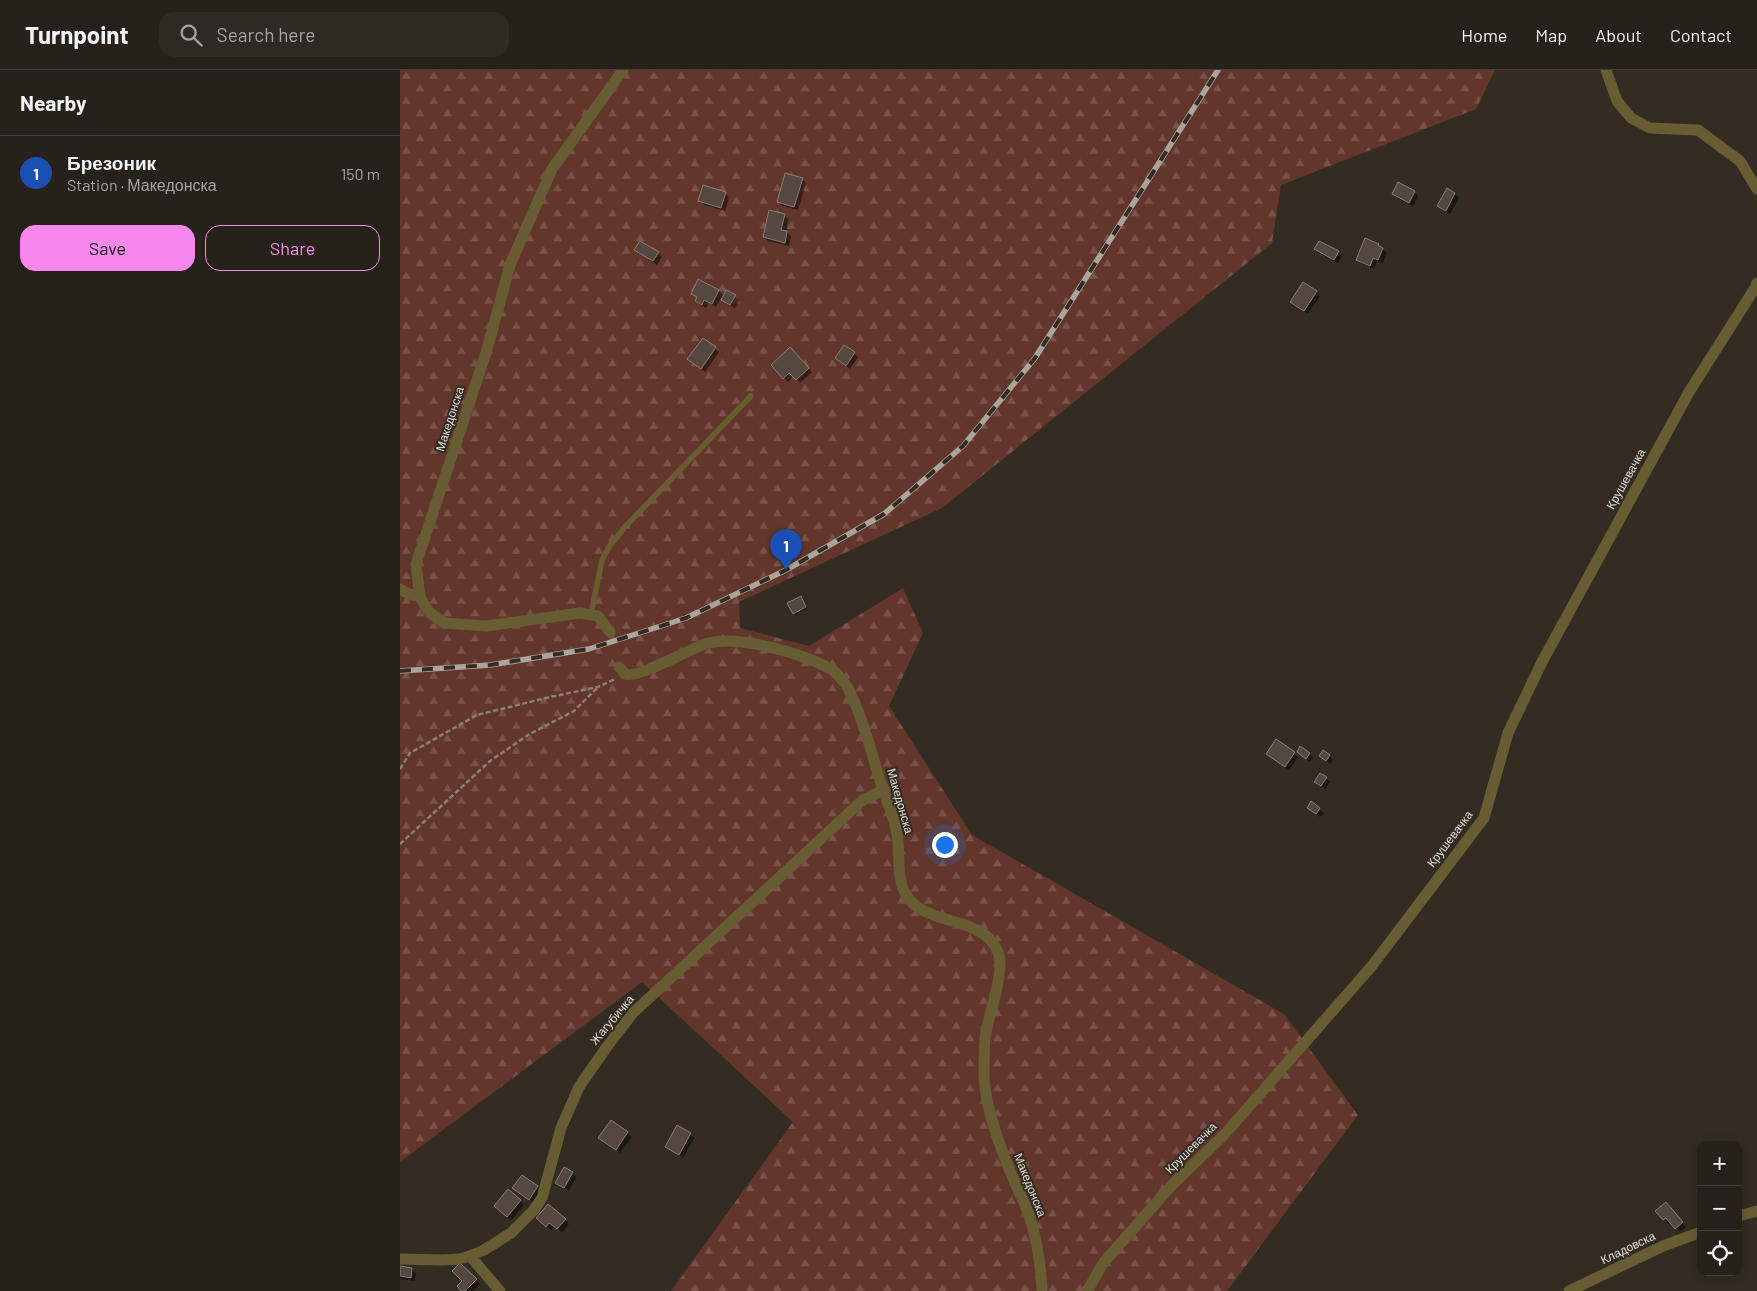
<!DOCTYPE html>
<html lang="en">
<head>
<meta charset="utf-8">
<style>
	body { margin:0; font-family:Barlow,sans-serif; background:#2e2923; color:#f1f3f6 }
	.controls { position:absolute; right:15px; bottom:15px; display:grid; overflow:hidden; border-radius:10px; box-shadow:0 2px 12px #0003 }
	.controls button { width:45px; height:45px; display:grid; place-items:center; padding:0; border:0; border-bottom:1px solid #423e39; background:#26211a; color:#f1f3f6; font:25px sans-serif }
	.you { position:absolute; left:544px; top:774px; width:18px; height:18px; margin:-12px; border:4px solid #fff; border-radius:50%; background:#1a73e8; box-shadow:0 0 0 8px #1a73e833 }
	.badge { display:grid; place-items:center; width:32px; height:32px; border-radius:50%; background:#f888eb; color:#fff; font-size:16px; font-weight:700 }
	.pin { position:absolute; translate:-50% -41px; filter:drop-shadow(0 1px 2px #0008) }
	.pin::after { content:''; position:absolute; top:26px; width:18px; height:15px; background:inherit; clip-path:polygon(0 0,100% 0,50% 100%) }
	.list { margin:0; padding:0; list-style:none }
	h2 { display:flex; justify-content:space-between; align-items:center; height:65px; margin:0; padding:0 20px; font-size:21px }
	h2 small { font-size:16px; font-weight:400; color:#a4a3a2 }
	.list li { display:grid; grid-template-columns:32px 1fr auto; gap:15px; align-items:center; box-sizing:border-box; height:75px; padding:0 20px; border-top:1px solid #423e39 }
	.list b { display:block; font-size:19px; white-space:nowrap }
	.list p { margin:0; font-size:16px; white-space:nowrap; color:#a4a3a2 }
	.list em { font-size:16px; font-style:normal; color:#a4a3a2 }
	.actions { display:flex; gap:10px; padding:15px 20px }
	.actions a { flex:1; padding:11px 0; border:1px solid #f888eb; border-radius:15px; text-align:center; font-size:18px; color:#f888eb }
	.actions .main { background:#f888eb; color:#111 }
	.icon { flex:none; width:28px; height:28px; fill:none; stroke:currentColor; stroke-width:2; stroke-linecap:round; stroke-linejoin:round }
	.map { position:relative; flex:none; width:1357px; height:1221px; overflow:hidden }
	header { display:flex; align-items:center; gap:30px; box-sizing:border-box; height:70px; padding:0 25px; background:#26211a; border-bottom:1px solid #423e39 }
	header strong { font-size:24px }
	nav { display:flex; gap:28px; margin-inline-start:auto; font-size:18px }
	.search { width:350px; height:45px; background:#2e2923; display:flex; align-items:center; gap:12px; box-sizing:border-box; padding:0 18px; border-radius:15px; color:#a4a3a2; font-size:19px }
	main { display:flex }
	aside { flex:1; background:#26211a }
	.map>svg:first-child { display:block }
	.forest { fill:url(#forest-firs) }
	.shadow { fill:#0007 }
	.building { fill:#544840; stroke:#8a7d74 }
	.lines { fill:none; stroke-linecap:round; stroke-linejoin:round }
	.path { stroke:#878179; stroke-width:2.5; stroke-dasharray:5 2.5; stroke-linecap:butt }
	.service { stroke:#685d32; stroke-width:5.5 }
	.minor { stroke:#685d32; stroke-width:11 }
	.rail-casing { stroke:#aaa49d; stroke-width:5.5 }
	.rail { stroke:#332c22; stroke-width:4; stroke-dasharray:11; stroke-linecap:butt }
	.labels { text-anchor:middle; stroke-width:4; stroke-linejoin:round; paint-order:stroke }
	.street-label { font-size:12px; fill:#e0dbd5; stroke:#332c22 }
</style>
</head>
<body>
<header>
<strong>Turnpoint</strong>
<div class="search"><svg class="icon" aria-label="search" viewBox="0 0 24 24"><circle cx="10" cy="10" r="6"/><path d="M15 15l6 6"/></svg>Search here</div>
<nav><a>Home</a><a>Map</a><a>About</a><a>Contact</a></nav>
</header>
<main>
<aside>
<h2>Nearby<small></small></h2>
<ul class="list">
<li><span class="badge" style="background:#1a4fb4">1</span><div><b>Брезоник</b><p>Station · Македонска</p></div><em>150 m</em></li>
</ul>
<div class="actions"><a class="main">Save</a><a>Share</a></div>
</aside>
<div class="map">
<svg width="1357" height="1221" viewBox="0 0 1357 1221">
	<defs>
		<pattern id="forest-firs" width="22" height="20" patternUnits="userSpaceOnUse" patternTransform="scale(1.25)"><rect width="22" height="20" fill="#63362c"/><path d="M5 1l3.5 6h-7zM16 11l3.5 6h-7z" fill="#79524a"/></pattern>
	</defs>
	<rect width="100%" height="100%" fill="#332c22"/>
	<!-- forest -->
	<path class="forest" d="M0,0H1095L1076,39L881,115L872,173L542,438L339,532L340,558L409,576L503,518L523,563L489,636L572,765L884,944L958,1045L827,1221H271L393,1052L242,912L0,1092Z"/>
	<!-- shadow -->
	<g class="shadow">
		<path d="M402,109L406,113L398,140L382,136L378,132Z"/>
		<path d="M1014,122L1018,126L1013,136L998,128L994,124Z"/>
		<path d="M325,123L329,128L325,141L304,135L300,131Z"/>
		<path d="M1055,124L1059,128L1050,144L1039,136Z"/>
		<path d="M384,145L388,149L386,162L391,166L389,176L368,171L364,167Z"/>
		<path d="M978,175L987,183L983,193L977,191L974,199L962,194L958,190Z"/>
		<path d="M915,179L938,182L942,186L938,193L919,183Z"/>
		<path d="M236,180L258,183L262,187L257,195Z"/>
		<path d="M299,211L319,221L324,226H335L339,230L335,238L327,234L321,228L316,237L309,233L306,238L300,235L296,231L298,228L293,223Z"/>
		<path d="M916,222L920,226L908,244L892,232Z"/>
		<path d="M303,269L319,282L305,302L293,293Z"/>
		<path d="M445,276L458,287L450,299L441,292Z"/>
		<path d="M390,279L412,302L400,313L394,306L388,312L372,295Z"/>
		<path d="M402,529L407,538L395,545L394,543Z"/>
		<path d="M876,671L898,687L889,700L871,688Z"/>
		<path d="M909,684L913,688L910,692L902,686Z"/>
		<path d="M921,686H929L933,690L930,694Z"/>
		<path d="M926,708L930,712L925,719L916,712Z"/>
		<path d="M919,739L924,743L920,747L912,741Z"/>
		<path d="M211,1052L232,1067L220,1083L204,1072Z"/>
		<path d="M290,1064L294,1068L283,1088L266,1077Z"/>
		<path d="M172,1103L176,1107L169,1121L157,1113Z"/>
		<path d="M137,1117L141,1121L133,1133L114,1118Z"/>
		<path d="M120,1131L124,1135L111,1150L99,1140Z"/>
		<path d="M1269,1137L1286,1157L1280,1162L1271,1151L1268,1154L1257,1141Z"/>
		<path d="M165,1150L169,1154L162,1162L154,1156L151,1160L141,1152Z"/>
		<path d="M60,1194L80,1214L73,1221H63L64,1211Z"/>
		<path d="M0,1197L12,1200L16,1204L15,1211L0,1209Z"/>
	</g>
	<!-- building -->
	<g class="building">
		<path d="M385,103L403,108L394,137L377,132Z"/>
		<path d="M998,112L1015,121L1009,133L992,124Z"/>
		<path d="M303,115L326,122L321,138L298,131Z"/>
		<path d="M1047,118L1055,123L1046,141L1037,136Z"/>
		<path d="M369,140L385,144L381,160L387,161L385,173L363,167Z"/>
		<path d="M965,168L979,174L978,175L983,178L978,190L973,188L970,196L956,190Z"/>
		<path d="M240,171L259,182L253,191L234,180Z"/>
		<path d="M919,171L939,181L934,190L914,179Z"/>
		<path d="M298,209L319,220L312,234L304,230L302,235L295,231L297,227L291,224Z"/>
		<path d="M903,212L917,221L904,241L890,232Z"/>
		<path d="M326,220L336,225L330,235L321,230Z"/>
		<path d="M303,268L316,277L301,299L287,289Z"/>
		<path d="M444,275L455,282L446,296L435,288Z"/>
		<path d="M390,277L409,298L396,310L389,303L383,309L371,295Z"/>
		<path d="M401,526L406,537L393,544L387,533Z"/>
		<path d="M876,669L895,682L885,697L866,684Z"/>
		<path d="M900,676L910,683L906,689L897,682Z"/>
		<path d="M923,680L930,685L926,691L919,686Z"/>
		<path d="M920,703L927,707L921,716L914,712Z"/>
		<path d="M911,731L920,738L916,744L907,738Z"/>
		<path d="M211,1050L228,1062L216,1080L198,1068Z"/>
		<path d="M277,1055L291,1063L279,1085L265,1077Z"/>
		<path d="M164,1097L173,1102L164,1118L155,1113Z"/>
		<path d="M122,1105L138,1116L129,1130L112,1118Z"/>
		<path d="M108,1119L121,1130L107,1147L94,1136Z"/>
		<path d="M1266,1132L1283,1152L1275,1159L1266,1148L1263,1150L1255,1141Z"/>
		<path d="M148,1134L166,1149L157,1159L149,1153L146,1157L136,1148Z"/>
		<path d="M60,1193L77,1209L65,1221H61L57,1216L62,1211L52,1201Z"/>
		<path d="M0,1196L12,1198L11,1208L0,1206Z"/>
	</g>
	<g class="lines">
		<!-- path -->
		<g class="path">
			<path d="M0,699L10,683L77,645L150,627L198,617L215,609"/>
			<path d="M0,774L90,691L128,665L174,641L198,617"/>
		</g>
		<!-- service -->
		<path class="service" d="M191,544L202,490L209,477L224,458L351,326"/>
		<!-- minor -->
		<g class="minor">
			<path d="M1206,0L1217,31L1231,48L1250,58L1298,60L1340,91L1357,119"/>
			<path d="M0,519L9,524L20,527"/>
			<path d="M210,562L198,546L180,543L86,556L44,553L29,542L20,527L16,494L86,283L110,195L152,99L223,0"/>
			<path d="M219,597C220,597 225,604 225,604C236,610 293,577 308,573C339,565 400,583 429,598C436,601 444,612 448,618C464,650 472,686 483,720C488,734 495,750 497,764C500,781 497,800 502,816C516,860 582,841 598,882C606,902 588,945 585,968C584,980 584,994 584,1006C585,1039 602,1082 615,1113C621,1126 628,1139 631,1152C638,1175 641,1198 642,1221"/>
			<path d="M1338,1146L1357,1141"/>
			<path d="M70,1186L100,1221"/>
			<path d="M0,1189L42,1190L59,1189L70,1186L84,1180L111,1163L133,1141L142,1128L161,1058L179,1017L206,978L233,943L452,740L463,730L483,720"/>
			<path d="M687,1221L704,1192L771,1116L824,1065L971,897L1084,748L1108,663L1142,592L1289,322L1355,218L1357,213"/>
			<path d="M1169,1221L1263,1176L1301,1162"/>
		</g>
		<defs>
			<path id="rail" d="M0,601L90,595L189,579L286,548L386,500L484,444L563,376L635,288L818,0"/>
		</defs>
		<!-- rail casing -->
		<use href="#rail" class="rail-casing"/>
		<!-- rail -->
		<use href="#rail" class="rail"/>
	</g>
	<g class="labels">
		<!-- street labels -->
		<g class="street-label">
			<text transform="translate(50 349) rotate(-72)" y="4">Македонска</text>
			<text transform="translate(1226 409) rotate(-61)" y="4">Крушевачка</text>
			<text transform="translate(500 731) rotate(74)" y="4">Македонска</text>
			<text transform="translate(1050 769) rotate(-53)" y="4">Крушевачка</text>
			<text transform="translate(212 950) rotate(-50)" y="4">Жагубичка</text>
			<text transform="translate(791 1078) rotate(-45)" y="4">Крушевачка</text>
			<text transform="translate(630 1115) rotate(68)" y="4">Македонска</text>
			<text transform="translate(1228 1178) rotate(-26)" y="4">Кладовска</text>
		</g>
	</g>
</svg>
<div class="controls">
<button>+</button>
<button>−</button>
<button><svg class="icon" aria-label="locate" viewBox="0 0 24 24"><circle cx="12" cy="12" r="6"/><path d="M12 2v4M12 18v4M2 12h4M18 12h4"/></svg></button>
</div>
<div class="you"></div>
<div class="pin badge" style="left:386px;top:500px;background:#1a4fb4">1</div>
</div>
</main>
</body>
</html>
